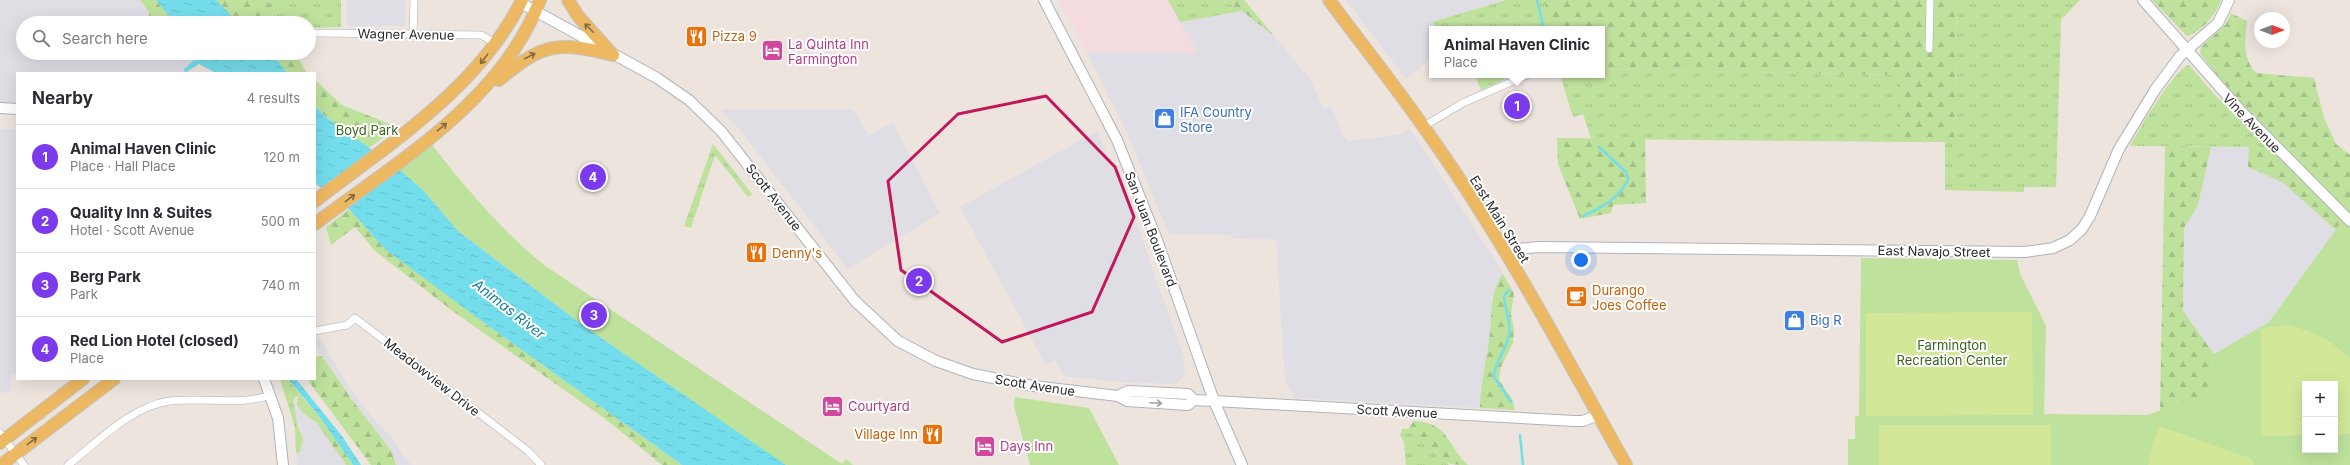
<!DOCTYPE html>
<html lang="en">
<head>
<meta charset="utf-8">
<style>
	body { margin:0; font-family:Inter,sans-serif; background:#f2f2f3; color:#2b2b33 }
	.controls { position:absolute; right:12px; bottom:12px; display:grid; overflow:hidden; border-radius:0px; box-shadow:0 4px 16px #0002 }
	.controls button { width:36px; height:36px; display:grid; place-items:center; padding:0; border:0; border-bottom:1px solid #e1e1e2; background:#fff; color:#2b2b33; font:20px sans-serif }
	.compass { position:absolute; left:2254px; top:12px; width:36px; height:36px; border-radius:50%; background:#fff; box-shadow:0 4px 16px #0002; rotate:90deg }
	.you { position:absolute; left:1581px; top:260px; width:14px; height:14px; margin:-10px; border:3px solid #fff; border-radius:50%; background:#1a73e8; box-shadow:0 0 0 6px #1a73e833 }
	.badge { display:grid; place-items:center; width:26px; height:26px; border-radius:50%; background:#7c3aed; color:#fff; font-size:13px; font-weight:700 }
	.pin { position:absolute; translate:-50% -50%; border:2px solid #fff; box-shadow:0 1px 4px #0006 }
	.popup { position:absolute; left:1429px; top:26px; width:176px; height:52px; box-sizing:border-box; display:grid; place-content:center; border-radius:0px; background:#fff; filter:drop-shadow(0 1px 3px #0005); font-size:13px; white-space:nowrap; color:#7c7c81 }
	.popup b { font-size:15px; color:#2b2b33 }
	.popup::after { content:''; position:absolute; left:50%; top:100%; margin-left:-8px; border:8px solid transparent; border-top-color:#fff }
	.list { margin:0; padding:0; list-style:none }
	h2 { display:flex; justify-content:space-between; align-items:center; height:52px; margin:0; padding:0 16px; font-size:17px }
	h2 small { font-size:13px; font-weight:400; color:#7c7c81 }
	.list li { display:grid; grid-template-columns:26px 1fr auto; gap:12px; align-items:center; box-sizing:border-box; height:64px; padding:0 16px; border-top:1px solid #e1e1e2 }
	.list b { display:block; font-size:15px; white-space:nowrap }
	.list p { margin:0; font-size:13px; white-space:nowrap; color:#7c7c81 }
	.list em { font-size:13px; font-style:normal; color:#7c7c81 }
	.icon { flex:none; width:22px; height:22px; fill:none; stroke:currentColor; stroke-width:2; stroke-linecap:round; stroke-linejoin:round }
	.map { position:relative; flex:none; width:2350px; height:465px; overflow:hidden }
	.search { position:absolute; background:#fff; box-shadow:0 4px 16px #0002; left:16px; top:16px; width:300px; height:44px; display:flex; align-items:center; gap:10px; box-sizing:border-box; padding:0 14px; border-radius:22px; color:#7c7c81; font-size:15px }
	.panel { position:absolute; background:#fff; box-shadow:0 4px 16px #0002; left:16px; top:72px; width:300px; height:308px; border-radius:0px }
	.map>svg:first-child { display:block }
	.industrial { fill:#dfdee5 }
	.medical { fill:#f3dbe0 }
	.grass { fill:url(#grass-tufts) }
	.forest { fill:url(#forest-firs) }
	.park { fill:#bee19c; fill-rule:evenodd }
	.pitch { fill:#d2e898 }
	.water { fill:url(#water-ripples) }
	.pier { fill:#ede4de }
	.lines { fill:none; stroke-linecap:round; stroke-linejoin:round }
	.stream { stroke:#74ddeb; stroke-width:2.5 }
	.street-casing { stroke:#aeb3bb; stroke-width:8 }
	.secondary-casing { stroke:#aeb3bb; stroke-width:12 }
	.primary-casing { stroke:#c4c4c4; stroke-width:14 }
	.street { stroke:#fff; stroke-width:7 }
	.secondary { stroke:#fff; stroke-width:10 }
	.primary { stroke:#edb862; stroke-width:12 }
	.oneway { stroke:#826a44 }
	.oneway2 { stroke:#a0a0a0 }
	.marked { fill:none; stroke:#c2185b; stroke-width:3; stroke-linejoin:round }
	.labels { text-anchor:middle; stroke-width:4; stroke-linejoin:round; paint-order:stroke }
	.street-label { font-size:13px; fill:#2b2b2b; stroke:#fff }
	.food-label { font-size:13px; fill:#c56008; stroke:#fff; text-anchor:start }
	.hotel-label { font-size:13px; fill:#b23c85; stroke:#fff; text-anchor:start }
	.shop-label { font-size:13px; fill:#366cbe; stroke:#fff; text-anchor:start }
	.park-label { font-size:13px; fill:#37671c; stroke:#fff }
	.water-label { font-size:14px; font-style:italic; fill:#117e99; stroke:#fff }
</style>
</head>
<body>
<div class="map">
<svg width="2350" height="465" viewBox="0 0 2350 465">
	<defs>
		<pattern id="grass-tufts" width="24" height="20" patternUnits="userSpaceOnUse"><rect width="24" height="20" fill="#bee19c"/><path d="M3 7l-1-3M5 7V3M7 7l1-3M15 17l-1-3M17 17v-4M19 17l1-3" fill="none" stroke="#a3c187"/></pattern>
		<pattern id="forest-firs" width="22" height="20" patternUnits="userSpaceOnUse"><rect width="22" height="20" fill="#bee19c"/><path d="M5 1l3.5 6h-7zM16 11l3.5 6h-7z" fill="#a3c187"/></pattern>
		<pattern id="water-ripples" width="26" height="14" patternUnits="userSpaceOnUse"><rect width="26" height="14" fill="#74ddeb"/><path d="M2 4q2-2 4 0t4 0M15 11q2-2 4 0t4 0" fill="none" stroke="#65beca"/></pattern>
	</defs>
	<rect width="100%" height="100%" fill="#ede4de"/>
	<!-- industrial -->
	<g class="industrial">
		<path d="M0,0H140L149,12V23H23V53H198L200,55L184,69L185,73H17V103L0,102Z"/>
		<path d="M346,0H406L405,26H347Z"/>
		<path d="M1346,0H1506L1432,22L1439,29H1432V57L1406,79Z"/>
		<path d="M1242,11L1274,36L1311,80L1323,108L1331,106L1343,136L1348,141L1398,135L1410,129L1490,252L1503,274L1496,283L1492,298L1490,335L1480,389V408L1293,398V394L1285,380L1276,239L1231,238V235L1169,234L1127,133L1088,55L1093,52H1197L1180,22Z"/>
		<path d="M723,109H853L868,135L893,123L940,213L848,269L739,129L721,111Z"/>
		<path d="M0,129H17V373H11V392L0,393Z"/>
		<path d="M1097,131L1138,227L1182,352L1185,372L1181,379L1175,384L1118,382L1064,376L1055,360L1046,365L960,207Z"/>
		<path d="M2211,147H2249L2248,167L2282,182L2336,230L2269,322L2214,354L2183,312L2184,228L2198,205Z"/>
		<path d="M319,337L350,389L375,421L391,436L403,456L412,465H396L392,452L353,401L315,345V338Z"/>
		<path d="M295,397L297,405L304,414L317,423L346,465H297L296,453L300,452L303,438L296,418L293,400Z"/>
	</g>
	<!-- medical -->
	<path class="medical" d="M1059,0H1168L1197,53L1093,52L1088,55Z"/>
	<!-- grass -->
	<g class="grass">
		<path d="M267,0H341V27L309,28V23H283Z"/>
		<path d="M1168,0H1223L1242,11L1180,22Z"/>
		<path d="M1506,0H1544L1550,29H1439L1432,22Z"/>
		<path d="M1957,0H2080L2061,20L2056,187H2024V192L1945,190V142H1954Z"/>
		<path d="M2189,65L2215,95L2268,147L2130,146C2138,131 2175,68 2189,65Z"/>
		<path d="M1602,69L1898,75V142L1591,139L1583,114L1573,117L1560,75H1602Z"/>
		<path d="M1475,75H1514L1481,90Z"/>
		<path d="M713,144L752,194L748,197L715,155L691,228L684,226Z"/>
		<path d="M280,379H288L301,396L295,397L293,401L298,427L303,438L300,452L296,453L295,428Z"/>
		<path d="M1402,429H1408C1414,435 1423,438 1429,444C1436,451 1440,459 1449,465H1406L1404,442L1400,435Z"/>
	</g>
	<!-- forest -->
	<g class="forest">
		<path d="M140,0H156L175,23H149V12Z"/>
		<path d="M216,0H267L283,23H239Z"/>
		<path d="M1223,0H1244L1274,36L1242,11Z"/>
		<path d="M1544,0H1957L1954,142H1898V75L1602,69V29H1550Z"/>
		<path d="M2152,0H2221C2216,15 2202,31 2187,36Z"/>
		<path d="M2231,13L2247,21C2245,40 2242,58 2256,73L2314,78L2324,118L2336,144L2350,155V214L2245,108L2200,54L2201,47L2226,24Z"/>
		<path d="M272,53H295L307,73H287Z"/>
		<path d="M315,80L342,105L397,127L369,148L326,117L315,106Z"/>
		<path d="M1557,138L1645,139L1646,203L1613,205L1611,213L1580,219L1558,164Z"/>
		<path d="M2165,146L2211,147L2198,205L2184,228L2183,311L2214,354L2207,394L2160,412Z"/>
		<path d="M2249,147H2268L2343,220L2336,230L2282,182L2248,167Z"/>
		<path d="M349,209L483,322L682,465H662L604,418L454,312L375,251L355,227L331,245L326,227Z"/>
		<path d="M1503,274L1514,293L1511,314L1514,329L1513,343L1501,367L1499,380L1513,401L1515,410L1480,408C1480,385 1486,363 1489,340C1493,317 1488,293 1503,274Z"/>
		<path d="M319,356H322L353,401L392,452L396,465H371L307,379H315V358Z"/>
		<path d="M301,396L319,416L353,465H346L317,423L304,414L297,405V398Z"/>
		<path d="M1414,421C1450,423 1446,445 1468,465C1438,465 1447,461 1429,444C1422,438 1414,435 1408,429Z"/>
	</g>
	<!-- park -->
	<g class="park">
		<path d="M432,145C466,188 502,231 544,265L842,464L846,459L853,465H786L778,461L588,329L459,232L423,190L400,170Z"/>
		<path d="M2343,220L2350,227V465H1848V439H1855V417L1859,416L1861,258L2017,260L2020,274L2046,326L2044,414L2147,415L2207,394L2214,354L2269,322ZM2305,384H2335V450H2305Z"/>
		<path d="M1015,397L1089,408L1119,465H1030L1014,406Z"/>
	</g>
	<!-- pitch -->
	<g class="pitch">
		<path d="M2032,312L2033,415L1866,416V313Z"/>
		<path d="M2290,325C2316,333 2330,339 2350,359V434L2335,435V384H2305V435L2261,436V328Z"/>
		<rect x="1879" y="425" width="172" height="40"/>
		<path d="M2159,426L2252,459L2254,465H2148L2153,444Z"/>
	</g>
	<!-- water -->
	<g class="water">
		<path d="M156,0H216L239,23H175Z"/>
		<path d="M198,53H272L287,73H216L199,64L185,73L184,69L200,55Z"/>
		<path d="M315,106L326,117L400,170L423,190L459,232L588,329L786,465H682L483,322L385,249L349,209L315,183Z"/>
		<path d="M288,379H296L342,436L361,465H353L319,416Z"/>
	</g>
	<!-- pier -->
	<path class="pier" d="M373,149L399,167L345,209L321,189Z"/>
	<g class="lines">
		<!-- stream -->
		<g class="stream">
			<path d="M1537,0L1544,29"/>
			<path d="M1583,216C1603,207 1618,199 1628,180L1626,172L1599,147"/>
			<path d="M1509,290L1504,296C1505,309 1512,324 1509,336C1506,351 1494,362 1494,377L1511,402"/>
			<path d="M1520,435L1523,465"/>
		</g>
		<defs>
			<g id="street">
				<path d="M316,33L481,35L495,43"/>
				<path d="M413,35L414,0"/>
				<path d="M1929,49L1930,0"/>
				<path d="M1424,126L1463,103L1527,75"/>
				<path d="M315,331L347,325L355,318L528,451L541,465"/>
				<path d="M0,433L24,465"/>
				<path d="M68,465C98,442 131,406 170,401C203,397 239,406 271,395"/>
			</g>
			<g id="secondary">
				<path d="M1044,0L1117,140L1157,240L1214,401L1242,465"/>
				<path d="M2143,0L2241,111L2350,221"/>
				<path d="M521,3L657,78L689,100L721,131L855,301L898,341L936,361L973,374L1033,386L1118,396L1127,401L1188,405L1194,400"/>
				<path d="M0,108L17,109"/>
				<path d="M1507,256L1519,249L1538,247L2025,252L2053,248L2070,240L2082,229L2090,216L2119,149L2155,90L2180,56L2218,23L2229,0"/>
				<path d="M264,379L278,418L283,465"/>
				<path d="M1118,396L1128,391L1188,394L1194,400L1214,401L1575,421H1583L1598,415"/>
			</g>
			<g id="primary">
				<path d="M568,0L578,16L613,55"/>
				<path d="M1329,0C1360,42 1393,83 1423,126C1500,233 1562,350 1626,465"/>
				<path d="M499,80C543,43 557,41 613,55"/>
				<path d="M315,201C391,142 478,89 522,0"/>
				<path d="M315,224C398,161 501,102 540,0"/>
				<path d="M0,443L83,379"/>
				<path d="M1,465L114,379"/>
			</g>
		</defs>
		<!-- street casing -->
		<use href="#street" class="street-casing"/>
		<!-- secondary casing -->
		<use href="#secondary" class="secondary-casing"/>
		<!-- primary casing -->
		<use href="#primary" class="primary-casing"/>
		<!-- street -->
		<use href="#street" class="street"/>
		<!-- secondary -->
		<use href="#secondary" class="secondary"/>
		<!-- primary -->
		<use href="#primary" class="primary"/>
	</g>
	<!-- one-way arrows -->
	<defs><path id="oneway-shaft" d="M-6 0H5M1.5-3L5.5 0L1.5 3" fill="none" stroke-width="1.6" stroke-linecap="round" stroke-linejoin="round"/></defs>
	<g class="oneway">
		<use href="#oneway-shaft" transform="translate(589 28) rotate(-135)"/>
		<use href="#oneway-shaft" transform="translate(530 56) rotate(-28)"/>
		<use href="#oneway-shaft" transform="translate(484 59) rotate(127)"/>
		<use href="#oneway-shaft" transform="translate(442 127) rotate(-39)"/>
		<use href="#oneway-shaft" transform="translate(350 198) rotate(-37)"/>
		<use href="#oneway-shaft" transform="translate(32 441) rotate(-37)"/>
	</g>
	<use class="oneway2" href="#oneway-shaft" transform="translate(1156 403) rotate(3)"/>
	<!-- marked area -->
	<path class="marked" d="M1046,96L1115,167L1134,217L1092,312L1002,342L901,270L888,181L958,114Z"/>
	<!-- icons -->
	<defs>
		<symbol id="restaurant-square" viewBox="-11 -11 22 22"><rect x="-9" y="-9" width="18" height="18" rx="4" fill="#e8710a" stroke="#fff"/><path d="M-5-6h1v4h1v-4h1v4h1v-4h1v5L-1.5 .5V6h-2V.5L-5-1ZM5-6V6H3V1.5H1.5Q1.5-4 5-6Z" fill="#fff"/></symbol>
		<symbol id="hotel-square" viewBox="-11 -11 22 22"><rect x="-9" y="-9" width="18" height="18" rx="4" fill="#d1479c" stroke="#fff"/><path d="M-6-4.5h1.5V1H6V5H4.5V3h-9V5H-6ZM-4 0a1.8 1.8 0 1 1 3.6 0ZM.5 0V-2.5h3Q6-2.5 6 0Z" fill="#fff"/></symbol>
		<symbol id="shop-square" viewBox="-11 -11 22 22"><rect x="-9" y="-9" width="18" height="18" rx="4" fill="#3f7fe0" stroke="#fff"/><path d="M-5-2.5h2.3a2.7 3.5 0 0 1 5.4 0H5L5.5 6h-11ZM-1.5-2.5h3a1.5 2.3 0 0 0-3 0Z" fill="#fff"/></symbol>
		<symbol id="cafe-square" viewBox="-11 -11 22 22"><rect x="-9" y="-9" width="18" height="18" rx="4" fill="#e8710a" stroke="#fff"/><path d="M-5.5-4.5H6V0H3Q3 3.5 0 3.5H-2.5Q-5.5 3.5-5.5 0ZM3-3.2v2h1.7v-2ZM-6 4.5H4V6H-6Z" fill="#fff"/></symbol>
	</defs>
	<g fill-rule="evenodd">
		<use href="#restaurant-square" x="684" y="24" width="25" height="25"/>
		<use href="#hotel-square" x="760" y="38" width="25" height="25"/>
		<use href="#shop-square" x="1152" y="106" width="25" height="25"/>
		<use href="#restaurant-square" x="744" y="240" width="25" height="25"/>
		<use href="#cafe-square" x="1564" y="284" width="25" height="25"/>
		<use href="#shop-square" x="1782" y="308" width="25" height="25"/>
		<use href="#hotel-square" x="820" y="394" width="25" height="25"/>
		<use href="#restaurant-square" x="920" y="422" width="25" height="25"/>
		<use href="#hotel-square" x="972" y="434" width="25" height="25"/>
	</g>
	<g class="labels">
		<!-- street labels -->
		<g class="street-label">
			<text transform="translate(406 34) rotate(1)" y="5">Wagner Avenue</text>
			<text transform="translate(2252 123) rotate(46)" y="5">Vine Avenue</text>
			<text transform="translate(774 197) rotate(52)" y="5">Scott Avenue</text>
			<text transform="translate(1500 219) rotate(58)" y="5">East Main Street</text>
			<text transform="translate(1151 229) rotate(69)" y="5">San Juan Boulevard</text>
			<text transform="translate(1934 251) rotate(1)" y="5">East Navajo Street</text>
			<text transform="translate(432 377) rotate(38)" y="5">Meadowview Drive</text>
			<text transform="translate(1035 385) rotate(9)" y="5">Scott Avenue</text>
			<text transform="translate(1397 411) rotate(3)" y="5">Scott Avenue</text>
		</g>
		<!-- food labels -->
		<g class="food-label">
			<text x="712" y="41">Pizza 9</text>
			<text x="772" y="258">Denny's</text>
			<text x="1592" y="295">Durango<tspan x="1592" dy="15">Joes Coffee</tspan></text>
			<text x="918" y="439" text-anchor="end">Village Inn</text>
		</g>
		<!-- hotel labels -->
		<g class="hotel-label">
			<text x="788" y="49">La Quinta Inn<tspan x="788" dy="15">Farmington</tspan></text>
			<text x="848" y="411">Courtyard</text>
			<text x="1000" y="451">Days Inn</text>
		</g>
		<!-- shop labels -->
		<g class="shop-label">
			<text x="1180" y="117">IFA Country<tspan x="1180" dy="15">Store</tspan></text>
			<text x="1810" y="325">Big R</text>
		</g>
		<!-- park labels -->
		<g class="park-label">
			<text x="367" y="135">Boyd Park</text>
			<text x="1952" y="350">Farmington<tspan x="1952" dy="15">Recreation Center</tspan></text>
		</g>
		<!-- water labels -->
		<g class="water-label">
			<text transform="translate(509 309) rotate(38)" y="5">Animas River</text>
		</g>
	</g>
</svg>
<div class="controls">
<button>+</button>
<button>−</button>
</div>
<svg class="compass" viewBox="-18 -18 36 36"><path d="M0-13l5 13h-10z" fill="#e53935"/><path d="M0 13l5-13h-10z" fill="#7c7c81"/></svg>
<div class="you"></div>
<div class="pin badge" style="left:1517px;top:106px">1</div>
<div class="popup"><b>Animal Haven Clinic</b>Place</div>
<div class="pin badge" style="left:919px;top:281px">2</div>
<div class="pin badge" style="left:594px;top:315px">3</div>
<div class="pin badge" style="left:593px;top:177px">4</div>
<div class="search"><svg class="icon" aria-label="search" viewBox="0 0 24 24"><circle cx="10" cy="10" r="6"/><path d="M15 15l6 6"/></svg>Search here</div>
<section class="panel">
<h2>Nearby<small>4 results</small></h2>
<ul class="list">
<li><span class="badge">1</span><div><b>Animal Haven Clinic</b><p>Place · Hall Place</p></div><em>120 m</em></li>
<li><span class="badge">2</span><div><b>Quality Inn &amp; Suites</b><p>Hotel · Scott Avenue</p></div><em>500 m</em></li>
<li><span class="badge">3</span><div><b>Berg Park</b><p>Park</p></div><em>740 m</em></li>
<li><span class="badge">4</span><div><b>Red Lion Hotel (closed)</b><p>Place</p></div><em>740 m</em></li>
</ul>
</section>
</div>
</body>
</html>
